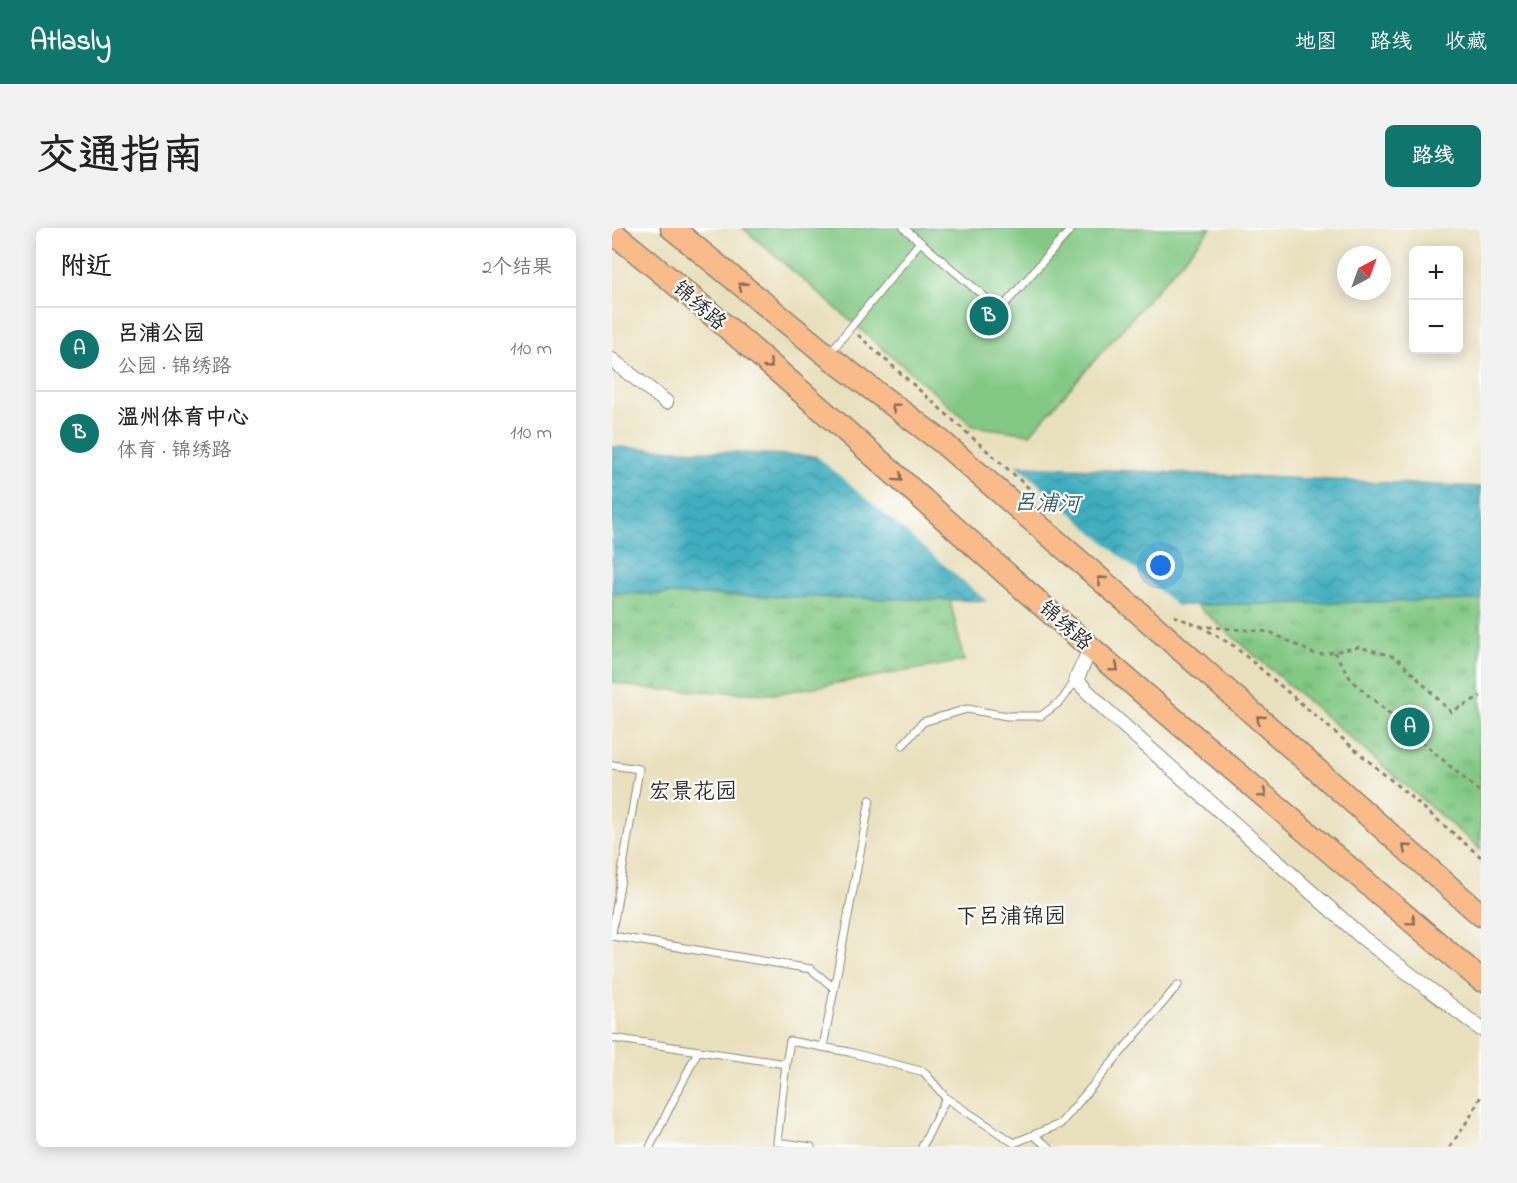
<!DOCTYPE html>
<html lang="zh">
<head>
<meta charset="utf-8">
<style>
	body { margin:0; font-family:"Indie Flower","LXGW WenKai TC",sans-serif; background:#f2f2f2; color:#222 }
	.controls { position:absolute; right:18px; top:18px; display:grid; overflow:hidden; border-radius:9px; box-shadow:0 3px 15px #0003 }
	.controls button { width:54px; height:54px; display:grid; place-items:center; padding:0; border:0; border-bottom:2px solid #e0e0e0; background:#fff; color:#222; font:30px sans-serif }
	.compass { position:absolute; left:725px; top:18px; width:54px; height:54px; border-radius:50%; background:#fff; box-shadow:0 3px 15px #0003; rotate:41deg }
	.you { position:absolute; left:549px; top:338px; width:21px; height:21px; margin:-15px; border:4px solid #fff; border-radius:50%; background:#1a73e8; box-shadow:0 0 0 9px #1a73e833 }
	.badge { display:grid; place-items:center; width:39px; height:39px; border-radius:50%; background:#0f766e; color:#fff; font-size:20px; font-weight:700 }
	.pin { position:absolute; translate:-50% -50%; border:3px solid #fff; box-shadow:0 2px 6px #0006 }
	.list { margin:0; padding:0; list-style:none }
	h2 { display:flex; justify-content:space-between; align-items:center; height:78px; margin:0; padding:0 24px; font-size:26px }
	h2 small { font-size:20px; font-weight:400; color:#767676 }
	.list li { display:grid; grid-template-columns:39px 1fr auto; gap:18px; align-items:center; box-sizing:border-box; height:84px; padding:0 24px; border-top:2px solid #e0e0e0 }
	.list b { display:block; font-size:22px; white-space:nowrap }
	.list p { margin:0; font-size:20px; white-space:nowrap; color:#767676 }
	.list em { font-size:20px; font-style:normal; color:#767676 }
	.map { position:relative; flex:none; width:869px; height:919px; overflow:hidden; border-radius:9px }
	header { display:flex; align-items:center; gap:36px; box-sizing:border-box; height:84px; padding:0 30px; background:#0f766e; color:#fff }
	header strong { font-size:28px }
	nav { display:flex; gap:33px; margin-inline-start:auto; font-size:21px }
	.intro { display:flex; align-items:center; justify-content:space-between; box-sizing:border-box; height:144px; padding:0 36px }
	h1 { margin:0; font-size:42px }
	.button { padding:15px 27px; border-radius:9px; background:#0f766e; color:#fff; font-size:21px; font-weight:700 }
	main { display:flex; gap:36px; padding:0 36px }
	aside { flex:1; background:#fff; border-radius:9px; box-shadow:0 3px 15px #0003 }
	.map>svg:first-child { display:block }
	.grass { fill:#83c985; stroke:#577a58; stroke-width:1.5 }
	.park { fill:url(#park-tufts); stroke:#577a58; stroke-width:1.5 }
	.water { fill:url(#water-waves); stroke:#366c75; stroke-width:1.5 }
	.pier { fill:#e9e0bd }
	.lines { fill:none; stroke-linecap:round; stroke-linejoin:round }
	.service-casing { stroke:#8a8674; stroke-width:9 }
	.minor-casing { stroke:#8a8674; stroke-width:16 }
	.primary-casing { stroke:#8a8674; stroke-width:25 }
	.path { stroke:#8a8674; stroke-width:3; stroke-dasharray:4.5 4.5; stroke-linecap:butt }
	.service { stroke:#fff; stroke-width:7 }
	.minor { stroke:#fff; stroke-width:14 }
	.primary { stroke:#fabb8b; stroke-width:22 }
	.oneway { stroke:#886c56 }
	.labels { text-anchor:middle; stroke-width:4.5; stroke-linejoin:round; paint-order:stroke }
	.street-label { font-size:21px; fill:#2b2b2b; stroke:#fff }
	.water-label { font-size:22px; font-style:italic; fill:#345f66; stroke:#fff }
	.neighbourhood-label { font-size:22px; fill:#2b2b2b; stroke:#fff }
</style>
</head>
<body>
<header>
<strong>Atlasly</strong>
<nav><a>地图</a><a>路线</a><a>收藏</a></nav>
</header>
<div class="intro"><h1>交通指南</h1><a class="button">路线</a></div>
<main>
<aside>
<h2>附近<small>2个结果</small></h2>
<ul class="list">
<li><span class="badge">A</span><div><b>吕浦公园</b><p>公园 · 锦绣路</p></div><em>110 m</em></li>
<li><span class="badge">B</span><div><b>温州体育中心</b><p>体育 · 锦绣路</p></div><em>110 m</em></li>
</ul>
</aside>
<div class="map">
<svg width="869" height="919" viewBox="0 0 869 919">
	<defs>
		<pattern id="park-tufts" width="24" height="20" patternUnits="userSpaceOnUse" patternTransform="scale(1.5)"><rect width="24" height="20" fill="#83c985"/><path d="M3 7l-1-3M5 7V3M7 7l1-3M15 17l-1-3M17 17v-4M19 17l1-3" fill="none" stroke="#6ba36d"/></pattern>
		<pattern id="water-waves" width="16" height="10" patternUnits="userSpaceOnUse" patternTransform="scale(1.5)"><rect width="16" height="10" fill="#41aebf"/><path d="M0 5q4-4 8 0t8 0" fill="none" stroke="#378e9b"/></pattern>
	</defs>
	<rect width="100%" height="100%" fill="#fff"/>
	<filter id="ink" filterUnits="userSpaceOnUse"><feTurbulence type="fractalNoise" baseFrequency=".0167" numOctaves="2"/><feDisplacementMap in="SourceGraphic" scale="12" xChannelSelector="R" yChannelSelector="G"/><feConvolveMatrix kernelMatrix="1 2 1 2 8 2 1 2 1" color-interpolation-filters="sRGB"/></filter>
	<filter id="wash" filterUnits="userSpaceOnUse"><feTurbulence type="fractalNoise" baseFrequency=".008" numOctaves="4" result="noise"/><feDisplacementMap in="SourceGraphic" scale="24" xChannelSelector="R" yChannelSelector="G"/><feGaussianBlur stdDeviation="1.35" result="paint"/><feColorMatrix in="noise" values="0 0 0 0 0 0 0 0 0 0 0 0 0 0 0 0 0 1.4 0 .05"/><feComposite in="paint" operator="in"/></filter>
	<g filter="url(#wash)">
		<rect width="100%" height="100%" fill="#e9e0bd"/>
		<!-- grass -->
		<path class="grass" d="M131,0H599L418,206L361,198Z"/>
		<!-- park -->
		<g class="park">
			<path d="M0,365L338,372L352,433L162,466L34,461L0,454Z"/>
			<path d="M869,372V622L584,377Z"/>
		</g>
		<!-- water -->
		<path class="water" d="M0,219L869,259V372L584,377L0,365Z"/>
		<!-- pier -->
		<path class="pier" d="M201,225L401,234L566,379L378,376Z"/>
	</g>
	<g filter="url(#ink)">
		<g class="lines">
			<defs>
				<g id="service">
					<path d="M292,0L388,82L460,0"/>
					<path d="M217,126L308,14"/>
					<path d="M291,517L311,494L355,481L395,488H429L450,472L464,452"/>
					<path d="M0,537L27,541L0,705"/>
					<path d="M0,708L199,741L222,760"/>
					<path d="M0,810L174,836L165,914L199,919"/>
					<path d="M211,819L258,572"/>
					<path d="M174,836L178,813L237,824L312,844L334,870"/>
					<path d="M421,907L437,919"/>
					<path d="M38,919L86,823"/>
					<path d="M310,919L334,870L402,915L448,896L566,757"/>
				</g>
				<g id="minor">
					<path d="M0,132L54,174"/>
					<path d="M479,419L464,452L493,481L751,710L869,801"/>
				</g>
				<g id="primary">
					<path d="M60,0L216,128L330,214L533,390L869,687"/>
					<path d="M0,4C157,130 305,268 457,401C593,519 732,635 869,752"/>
				</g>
			</defs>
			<!-- service casing -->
			<use href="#service" class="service-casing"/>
			<!-- minor casing -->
			<use href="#minor" class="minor-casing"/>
			<!-- primary casing -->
			<use href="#primary" class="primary-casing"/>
			<!-- path -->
			<g class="path">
				<path d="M246,107L438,279"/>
				<path d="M562,388L586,398L658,404L705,427L747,419L784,429L839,484L869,468"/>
				<path d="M588,398L622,418L869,629"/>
				<path d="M722,424L740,453L869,565"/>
				<path d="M838,919L858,889L869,868"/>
			</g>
			<!-- service -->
			<use href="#service" class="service"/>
			<!-- minor -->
			<use href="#minor" class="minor"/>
			<!-- primary -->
			<use href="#primary" class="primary"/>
		</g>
		<!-- one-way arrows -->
		<defs><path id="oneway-chevron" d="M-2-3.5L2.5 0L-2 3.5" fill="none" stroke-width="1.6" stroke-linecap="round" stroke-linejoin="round" transform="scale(1.5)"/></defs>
		<g class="oneway">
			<use href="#oneway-chevron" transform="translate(130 58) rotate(-141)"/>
			<use href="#oneway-chevron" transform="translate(157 137) rotate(41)"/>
			<use href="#oneway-chevron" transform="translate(283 179) rotate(-143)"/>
			<use href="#oneway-chevron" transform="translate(287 250) rotate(42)"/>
			<use href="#oneway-chevron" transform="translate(489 352) rotate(-139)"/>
			<use href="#oneway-chevron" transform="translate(503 440) rotate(40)"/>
			<use href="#oneway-chevron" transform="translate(648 491) rotate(-139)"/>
			<use href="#oneway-chevron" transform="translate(651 566) rotate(40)"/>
			<use href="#oneway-chevron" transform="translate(794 620) rotate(-139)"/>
			<use href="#oneway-chevron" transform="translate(800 693) rotate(40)"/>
		</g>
	</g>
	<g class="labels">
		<!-- street labels -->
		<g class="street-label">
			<text transform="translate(88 77) rotate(41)" y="7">锦绣路</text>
			<text transform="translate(454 397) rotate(41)" y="7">锦绣路</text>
		</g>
		<!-- water labels -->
		<g class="water-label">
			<text transform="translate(435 274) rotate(2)" y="8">吕浦河</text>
		</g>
		<!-- neighbourhood labels -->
		<g class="neighbourhood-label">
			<text x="81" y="570">宏景花园</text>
			<text x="399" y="695">下吕浦锦园</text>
		</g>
	</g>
</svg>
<div class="controls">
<button>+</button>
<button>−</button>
</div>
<svg class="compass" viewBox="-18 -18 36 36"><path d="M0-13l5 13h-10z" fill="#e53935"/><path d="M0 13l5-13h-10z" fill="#767676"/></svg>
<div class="you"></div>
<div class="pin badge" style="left:798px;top:499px">A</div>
<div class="pin badge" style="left:377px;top:88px">B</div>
</div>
</main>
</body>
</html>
